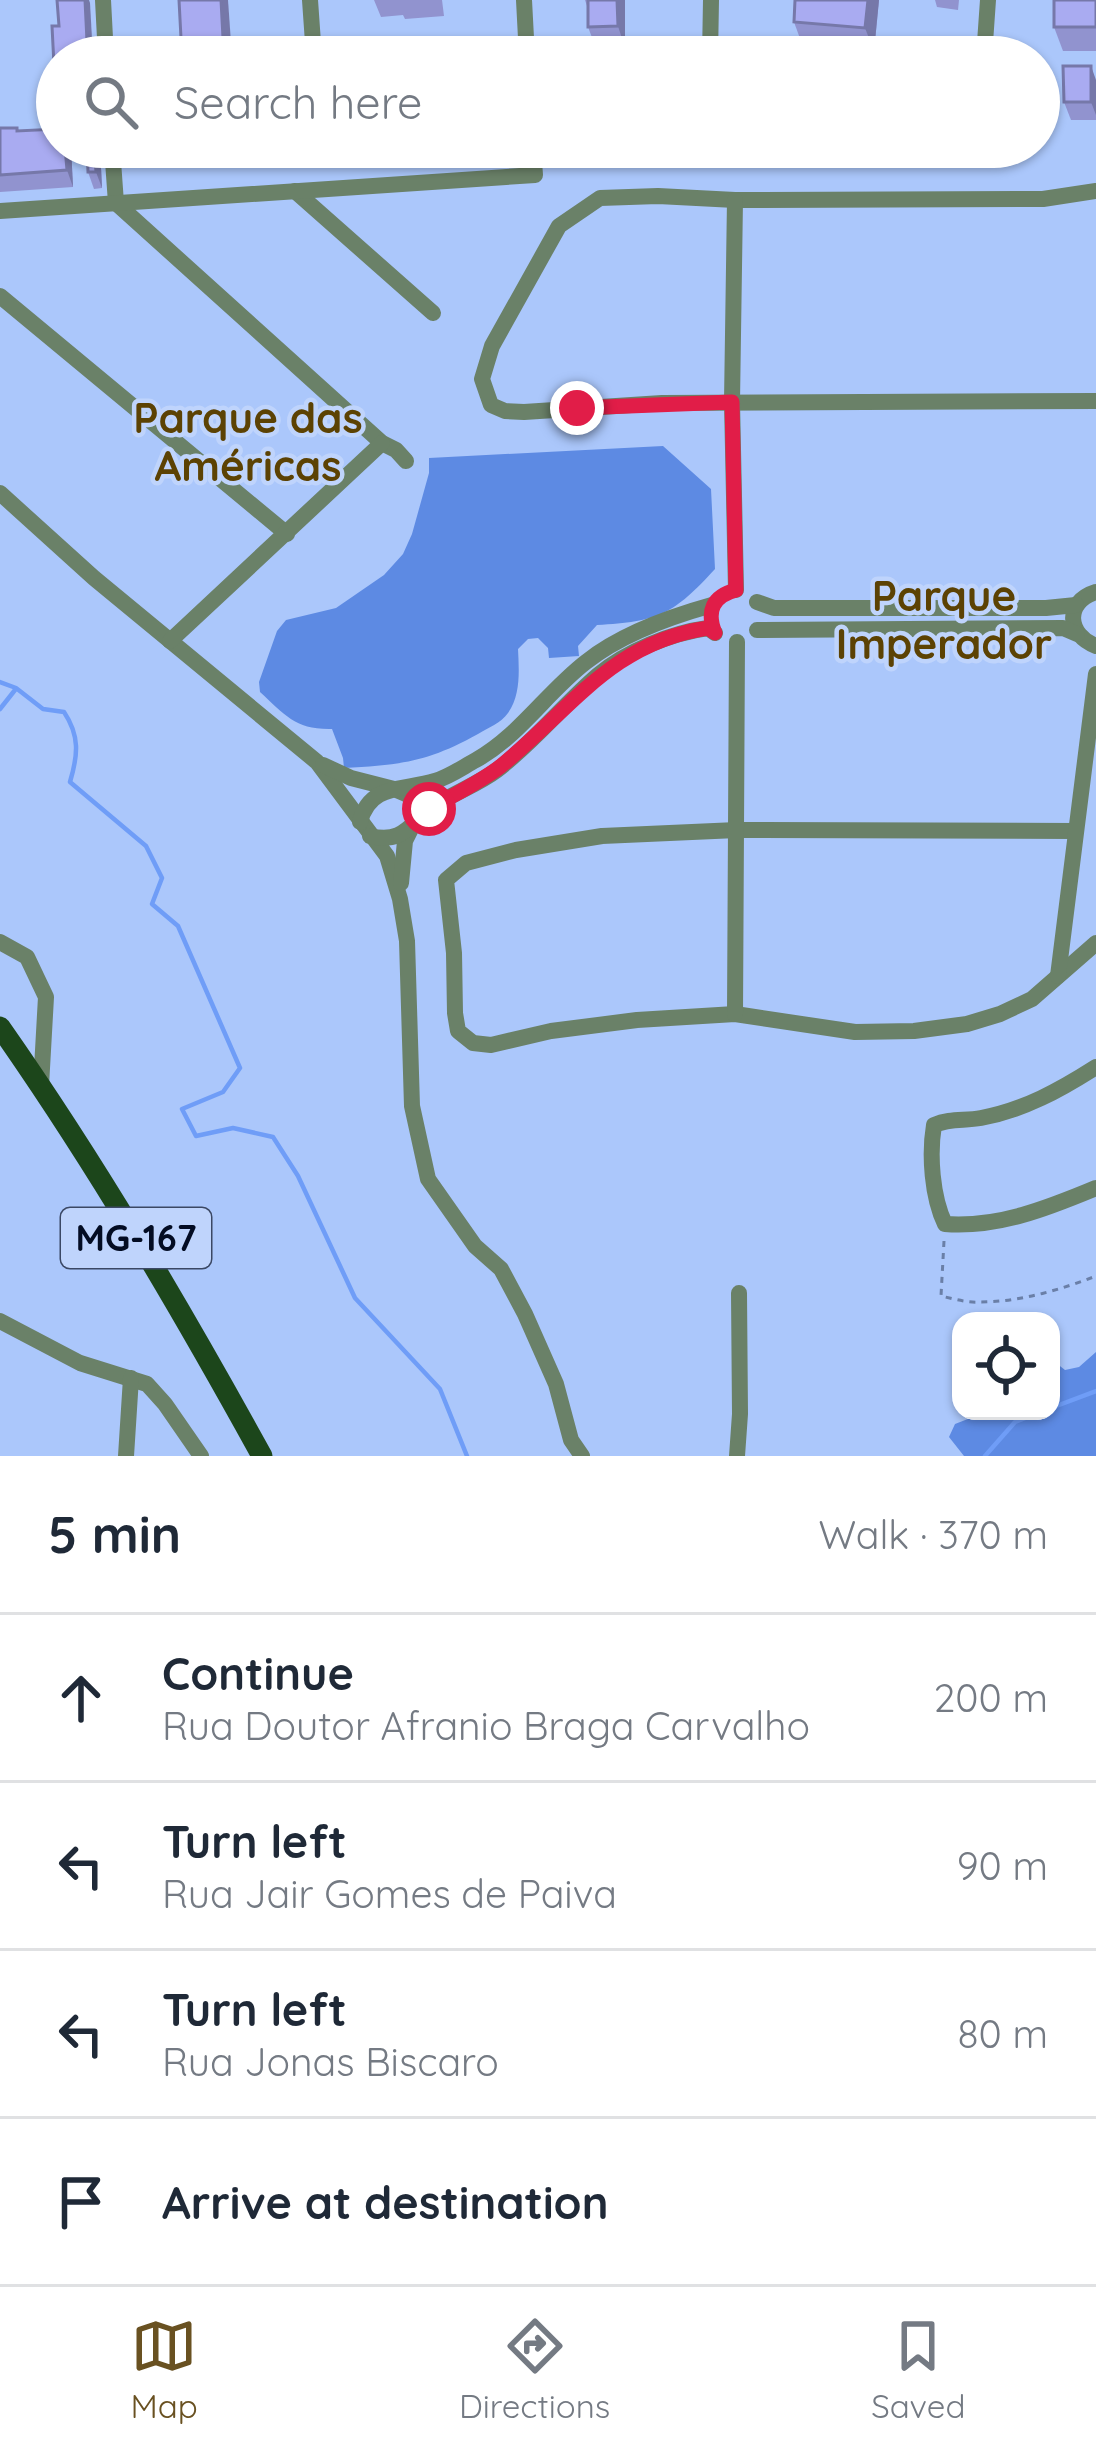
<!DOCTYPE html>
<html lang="en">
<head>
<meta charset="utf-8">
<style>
	body { margin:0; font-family:Quicksand,sans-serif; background:#f6f6f7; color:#1f2937 }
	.controls { position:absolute; right:36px; bottom:36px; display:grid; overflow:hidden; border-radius:24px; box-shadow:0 3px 9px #0004 }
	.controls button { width:108px; height:108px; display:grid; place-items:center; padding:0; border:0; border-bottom:3px solid #e0e1e3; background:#fff; color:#1f2937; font:60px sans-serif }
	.stop { position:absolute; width:36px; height:36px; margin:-27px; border:9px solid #e11d48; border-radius:50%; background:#fff }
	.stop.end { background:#e11d48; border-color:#fff; box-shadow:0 3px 12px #0008 }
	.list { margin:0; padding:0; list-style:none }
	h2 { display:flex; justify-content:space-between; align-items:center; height:156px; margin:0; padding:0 48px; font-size:51px }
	h2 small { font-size:39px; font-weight:400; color:#747a83 }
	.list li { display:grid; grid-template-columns:78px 1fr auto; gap:36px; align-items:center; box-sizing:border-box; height:168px; padding:0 48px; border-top:3px solid #e0e1e3 }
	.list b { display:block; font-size:45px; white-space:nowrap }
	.list p { margin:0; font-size:39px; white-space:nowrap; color:#747a83 }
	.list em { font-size:39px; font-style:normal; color:#747a83 }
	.icon { flex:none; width:66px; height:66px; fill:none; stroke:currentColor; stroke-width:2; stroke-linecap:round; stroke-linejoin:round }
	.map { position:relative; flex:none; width:1096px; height:1456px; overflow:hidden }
	.search { position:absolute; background:#fff; box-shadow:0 3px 9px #0004; left:36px; right:36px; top:36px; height:132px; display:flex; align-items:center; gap:30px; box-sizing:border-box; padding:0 42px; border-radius:66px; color:#747a83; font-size:45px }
	.sheet { height:828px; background:#fff }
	nav { display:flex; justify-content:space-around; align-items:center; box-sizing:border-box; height:168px; border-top:3px solid #e0e1e3; background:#fff; font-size:33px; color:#747a83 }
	nav a { display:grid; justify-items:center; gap:6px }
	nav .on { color:#695121 }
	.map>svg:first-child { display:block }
	.forest { fill:#5d8ae3 }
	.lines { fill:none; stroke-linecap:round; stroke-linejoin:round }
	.stream { stroke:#6f9df7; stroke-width:4.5 }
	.path { stroke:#6a7fa7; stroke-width:3; stroke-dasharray:6 6; stroke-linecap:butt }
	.minor { stroke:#6a8168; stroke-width:16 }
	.major { stroke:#1c461b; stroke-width:21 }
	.wall { fill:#9193cf }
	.shaded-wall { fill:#7678a9 }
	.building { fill:#a9abf1; stroke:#7678a9; stroke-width:3 }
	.route { stroke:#e11d48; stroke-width:15 }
	.labels { text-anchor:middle; stroke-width:9; stroke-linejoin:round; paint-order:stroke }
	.shield { fill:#bfd4fc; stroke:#3b4864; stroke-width:3 }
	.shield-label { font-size:36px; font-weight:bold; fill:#030c23 }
	.neighbourhood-label { font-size:42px; font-weight:bold; fill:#5c4203; stroke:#bfd4fc }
</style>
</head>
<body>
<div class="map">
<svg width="1096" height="1456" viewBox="0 0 1096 1456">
	<rect width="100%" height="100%" fill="#abc7fb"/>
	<!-- forest -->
	<g class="forest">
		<path d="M663,446L711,489L715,569C674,614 658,622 597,625L578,646L579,656L549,658L548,648L538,638L528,639L518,649C519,670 521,695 508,713C501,723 488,728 478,734C428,762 400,765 344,768L343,758L332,729C296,730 285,715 260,692L259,682L277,631L286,620L336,608L384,575L403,554L412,534L429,473V458Z"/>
		<path d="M1096,1352V1456H964L949,1437L955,1424L973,1417L977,1411H1051V1359L1065,1370L1079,1367Z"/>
	</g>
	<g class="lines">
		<!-- stream -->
		<g class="stream">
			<path d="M0,682L16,688L43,709L64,712C80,736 78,755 70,782L146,846L162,878L152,904L178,926L240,1068L223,1092L182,1109L196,1136L233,1128L273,1137L298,1176L355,1298L440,1389L467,1456"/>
			<path d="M0,709L15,690"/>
			<path d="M1051,1408L1096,1391"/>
			<path d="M985,1456L1015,1422L1043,1411"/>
		</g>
		<!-- path -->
		<path class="path" d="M944,1241L941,1296C954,1299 968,1303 980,1302C1019,1302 1060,1290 1096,1276"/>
		<!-- minor -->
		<g class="minor">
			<path d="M103,0L106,57"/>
			<path d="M310,0L314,57"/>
			<path d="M524,0L527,57"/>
			<path d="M710,57L711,0"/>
			<path d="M984,57L988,0"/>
			<path d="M112,147L116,203L382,443L396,450L406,461"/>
			<path d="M295,191L433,313"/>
			<path d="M1096,191L1043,199L735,200L658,196L600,198L559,226L492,346L482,379L491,405L505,411L524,412L662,403L1096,401"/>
			<path d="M735,200L732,402L736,590"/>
			<path d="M0,211L535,175L533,147"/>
			<path d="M0,296L287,534"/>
			<path d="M0,493L94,578L317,762L387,856L400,899L407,941L412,1106L428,1179L475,1246L501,1269L525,1314L556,1384L571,1440L582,1456"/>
			<path d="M1096,592C1064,602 1067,635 1096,646"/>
			<path d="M757,602L774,608H1046L1076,605"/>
			<path d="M757,630L1063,628L1077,634"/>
			<path d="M170,641L382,443"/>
			<path d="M323,765L351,778L394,789L408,795L415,806L417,817L405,841L401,883"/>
			<path d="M360,822C370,783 403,791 435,781C449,777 463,767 476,760C519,736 547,692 586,662C621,634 669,617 712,605"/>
			<path d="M1075,831L737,830L602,836L516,850L466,863L446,880L454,953L455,1013L458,1031L473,1043L491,1045L551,1031L637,1020L735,1014L855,1032L914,1031L967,1024L1000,1014L1032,999L1096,943"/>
			<path d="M370,836C404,844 409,824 433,807C453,793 477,785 497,770C534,742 563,705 598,675C627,651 671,633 708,628L715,633"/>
			<path d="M0,942L27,957L46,997L41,1086"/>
			<path d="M1058,976L1096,674"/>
			<path d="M735,1014L737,642"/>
			<path d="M1096,1067C1060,1090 1024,1110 981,1118C964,1121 950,1118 934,1125C929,1155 932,1197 945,1224C998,1228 1048,1208 1096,1188"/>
			<path d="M0,1321L80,1363L147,1384L165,1404L201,1456"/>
			<path d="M126,1456L131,1378"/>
			<path d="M737,1456L740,1414L739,1293"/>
		</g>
		<!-- major -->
		<path class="major" d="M0,1027C96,1164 181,1309 262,1456"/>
	</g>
	<!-- wall -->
	<g class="wall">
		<path d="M374,0H442L444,16L405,19L403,15L381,17Z"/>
		<path d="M585,0H625V48H596L588,27V9Z"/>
		<path d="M879,0L874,51L802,44L794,22Z"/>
		<path d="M935,0H959L958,10L937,7Z"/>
		<path d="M1096,0V51H1063L1054,27Z"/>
		<path d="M1096,80V120H1071L1064,102Z"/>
		<path d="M0,128L18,131L57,147H71L73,187L0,192Z"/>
		<path d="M87,147H100L102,188L94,189L88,172Z"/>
	</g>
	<!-- shaded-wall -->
	<g class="shaded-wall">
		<path d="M85,0H89L90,3L93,57L87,41Z"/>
		<path d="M221,0H228L232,57H224Z"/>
		<path d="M617,0H625V48L618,26Z"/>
		<path d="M868,0H879L874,51L865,28Z"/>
		<path d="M1091,66L1096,80V115L1091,102Z"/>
		<path d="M65,147H71L73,187L67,170Z"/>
		<path d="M94,147H100L102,188L96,172Z"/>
	</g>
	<!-- building -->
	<g class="building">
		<path d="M57,0H85L87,41L95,52V57H57L56,105L52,26H59Z"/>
		<path d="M179,0H221L224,57H182Z"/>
		<path d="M588,0H617L618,26L588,27Z"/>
		<path d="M795,0H868L865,28L794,22Z"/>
		<rect x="1054" y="0" width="42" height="27"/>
		<path d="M1063,66H1091V102H1064Z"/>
		<path d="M0,128H17V131L57,129V147H65L67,170L0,175Z"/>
		<path d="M87,147H94L96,172H88Z"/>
	</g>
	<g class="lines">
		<!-- route -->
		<path class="route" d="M429,809C453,795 479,783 501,766C570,710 612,642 708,628L715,633C706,611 713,596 736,590L732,402L577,408"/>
	</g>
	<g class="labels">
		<!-- shield labels -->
		<rect class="shield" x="61" y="1208" width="150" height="60" rx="9"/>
		<g class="shield-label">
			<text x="136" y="1251">MG-167</text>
		</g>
		<!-- neighbourhood labels -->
		<g class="neighbourhood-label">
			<text x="248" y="433">Parque das<tspan x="248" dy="48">Américas</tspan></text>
			<text x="944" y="611">Parque<tspan x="944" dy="48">Imperador</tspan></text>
		</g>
	</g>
</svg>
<div class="controls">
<button><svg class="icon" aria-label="locate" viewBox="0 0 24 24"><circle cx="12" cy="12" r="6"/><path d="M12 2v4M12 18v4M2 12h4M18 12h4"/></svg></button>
</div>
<div class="stop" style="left:429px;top:809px"></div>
<div class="stop end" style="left:577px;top:408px"></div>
<div class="search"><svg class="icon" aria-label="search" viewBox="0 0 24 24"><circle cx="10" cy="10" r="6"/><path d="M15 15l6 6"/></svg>Search here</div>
</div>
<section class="sheet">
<h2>5 min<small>Walk · 370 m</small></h2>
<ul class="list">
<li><svg class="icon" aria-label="ahead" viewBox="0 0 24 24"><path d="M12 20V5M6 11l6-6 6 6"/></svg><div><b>Continue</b><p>Rua Doutor Afranio Braga Carvalho</p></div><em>200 m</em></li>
<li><svg class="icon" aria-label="left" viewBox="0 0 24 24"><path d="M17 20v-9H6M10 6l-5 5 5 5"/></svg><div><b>Turn left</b><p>Rua Jair Gomes de Paiva</p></div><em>90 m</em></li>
<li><svg class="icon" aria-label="left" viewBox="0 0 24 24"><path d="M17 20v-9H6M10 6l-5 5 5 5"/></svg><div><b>Turn left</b><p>Rua Jonas Biscaro</p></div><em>80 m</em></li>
<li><svg class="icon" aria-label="arrive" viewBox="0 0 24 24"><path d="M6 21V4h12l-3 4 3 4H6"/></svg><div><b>Arrive at destination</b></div></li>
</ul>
</section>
<nav>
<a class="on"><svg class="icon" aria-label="map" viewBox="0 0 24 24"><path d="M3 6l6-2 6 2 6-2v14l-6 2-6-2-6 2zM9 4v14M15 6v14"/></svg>Map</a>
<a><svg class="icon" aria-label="directions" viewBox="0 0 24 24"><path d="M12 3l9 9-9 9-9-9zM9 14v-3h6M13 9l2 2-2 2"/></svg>Directions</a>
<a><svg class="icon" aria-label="saved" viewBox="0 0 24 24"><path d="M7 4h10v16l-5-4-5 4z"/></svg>Saved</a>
</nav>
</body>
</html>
